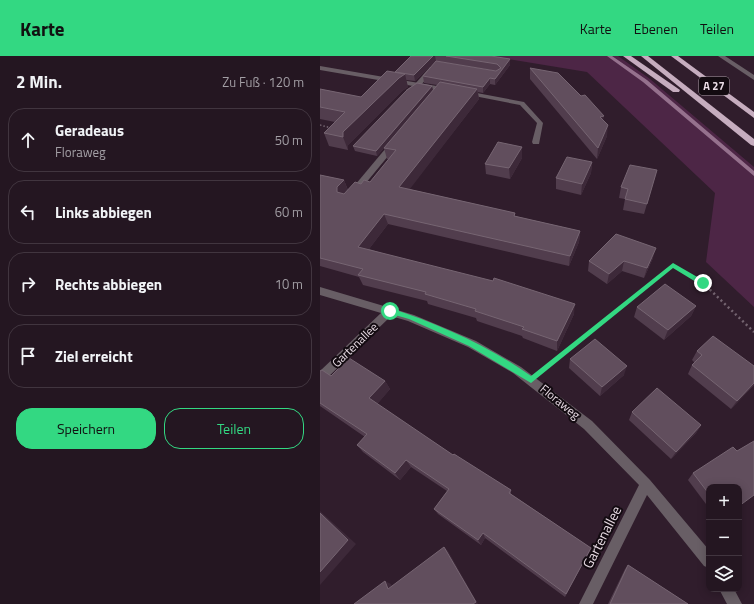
<!DOCTYPE html>
<html lang="de">
<head>
<meta charset="utf-8">
<style>
	body { margin:0; font-family:"Titillium Web",sans-serif; background:#2c1f2a; color:#f1f3f6 }
	.controls { position:absolute; right:12px; bottom:12px; display:grid; overflow:hidden; border-radius:8px; box-shadow:0 2px 10px #0003 }
	.controls button { width:36px; height:36px; display:grid; place-items:center; padding:0; border:0; border-bottom:1px solid #41353f; background:#241621; color:#f1f3f6; font:20px sans-serif }
	.stop { position:absolute; width:12px; height:12px; margin:-9px; border:3px solid #33d882; border-radius:50%; background:#fff }
	.stop.end { background:#33d882; border-color:#fff; box-shadow:0 1px 4px #0008 }
	.list { margin:0; padding:0; list-style:none }
	h2 { display:flex; justify-content:space-between; align-items:center; height:52px; margin:0; padding:0 16px; font-size:17px }
	h2 small { font-size:13px; font-weight:400; color:#a39fa5 }
	.list li { display:grid; grid-template-columns:26px 1fr auto; gap:12px; align-items:center; box-sizing:border-box; height:64px; margin:0 8px 8px; padding:0 8px; border:1px solid #41353f; border-radius:16px }
	.list b { display:block; font-size:15px; white-space:nowrap }
	.list p { margin:0; font-size:13px; white-space:nowrap; color:#a39fa5 }
	.list em { font-size:13px; font-style:normal; color:#a39fa5 }
	.actions { display:flex; gap:8px; padding:12px 16px }
	.actions a { flex:1; padding:9px 0; border:1px solid #33d882; border-radius:16px; text-align:center; font-size:14px; color:#33d882 }
	.actions .main { background:#33d882; color:#111 }
	.icon { flex:none; width:22px; height:22px; fill:none; stroke:currentColor; stroke-width:2; stroke-linecap:round; stroke-linejoin:round }
	.map { position:relative; flex:none; width:434px; height:548px; overflow:hidden }
	header { display:flex; align-items:center; gap:24px; box-sizing:border-box; height:56px; padding:0 20px; background:#33d882; color:#111 }
	header strong { font-size:19px }
	nav { display:flex; gap:22px; margin-inline-start:auto; font-size:14px }
	main { display:flex }
	aside { flex:1; background:#241621 }
	.map>svg:first-child { display:block }
	.green { fill:#4d2646 }
	.lines { fill:none; stroke-linecap:round; stroke-linejoin:round }
	.stream { fill:#95718d; fill-rule:evenodd }
	.path-far2 { stroke:#746470; stroke-width:1.5; stroke-dasharray:1.5 2; stroke-linecap:butt }
	.path-far1 { stroke:#746470; stroke-width:2; stroke-dasharray:1.5 2.5; stroke-linecap:butt }
	.path { stroke:#746470; stroke-width:2.5; stroke-dasharray:2 3; stroke-linecap:butt }
	.service { fill:#685e65; fill-rule:evenodd }
	.pedestrian { fill:#685e65; fill-rule:evenodd }
	.minor { fill:#685e65; fill-rule:evenodd }
	.motorway { fill:#c6adbf; fill-rule:evenodd }
	.wall { fill:#513d4d }
	.shaded-wall { fill:#3d2939 }
	.building { fill:#614e5d; stroke:#766572 }
	.route { fill:#33d882 }
	.labels { text-anchor:middle; stroke-width:4; stroke-linejoin:round; paint-order:stroke }
	.shield { fill:#130b11; stroke:#aa9ea6; stroke-width:1 }
	.shield-label { font-size:11px; font-weight:bold; fill:#eadde6 }
	.street-label { font-size:12px; fill:#eadde6; stroke:#130b11 }
	.near-street-label { font-size:14px; fill:#eadde6; stroke:#130b11 }
</style>
</head>
<body>
<header>
<strong>Karte</strong>
<nav><a>Karte</a><a>Ebenen</a><a>Teilen</a></nav>
</header>
<main>
<aside>
<h2>2 Min.<small>Zu Fuß · 120 m</small></h2>
<ul class="list">
<li><svg class="icon" aria-label="ahead" viewBox="0 0 24 24"><path d="M12 20V5M6 11l6-6 6 6"/></svg><div><b>Geradeaus</b><p>Floraweg</p></div><em>50 m</em></li>
<li><svg class="icon" aria-label="left" viewBox="0 0 24 24"><path d="M17 20v-9H6M10 6l-5 5 5 5"/></svg><div><b>Links abbiegen</b></div><em>60 m</em></li>
<li><svg class="icon" aria-label="right" viewBox="0 0 24 24"><path d="M7 20v-9h11M14 6l5 5-5 5"/></svg><div><b>Rechts abbiegen</b></div><em>10 m</em></li>
<li><svg class="icon" aria-label="arrive" viewBox="0 0 24 24"><path d="M6 21V4h12l-3 4 3 4H6"/></svg><div><b>Ziel erreicht</b></div></li>
</ul>
<div class="actions"><a class="main">Speichern</a><a>Teilen</a></div>
</aside>
<div class="map">
<svg width="434" height="548" viewBox="0 0 434 548">
	<rect width="100%" height="100%" fill="#301d2c"/>
	<!-- green -->
	<path class="green" d="M170,0H298L330,23L434,111V251L386,206L395,137L267,16Z"/>
	<g class="lines">
		<!-- stream -->
		<path class="stream" d="M287,0H292L327,24L434,115V120L323,26Z"/>
		<!-- path-far2 -->
		<path class="path-far2" d="M0,69L11,72"/>
		<!-- path-far1 -->
		<path class="path-far1" d="M346,215L353,209L362,215"/>
		<!-- path -->
		<g class="path">
			<path d="M361,214L383,227L434,276"/>
			<path d="M224,313L347,214"/>
		</g>
		<!-- service -->
		<g class="service">
			<path d="M398,0H405L434,19V24Z"/>
			<path d="M110,11L115,12C109,20 97,37 86,36V34L95,28Z"/>
		</g>
		<!-- pedestrian -->
		<path class="pedestrian" d="M71,86H77L78,88L36,139H30V135Z"/>
		<!-- minor -->
		<g class="minor">
			<path d="M0,10L128,32L131,34L128,36L0,14Z"/>
			<path d="M146,35L204,46L223,67L219,88H213L212,86L217,67L200,49L144,38L143,37Z"/>
			<path d="M0,231L94,259L156,285L201,311L272,365L330,424L389,494V512L384,510L327,439L273,548H259L319,429L264,373L193,317L148,291L88,265L71,260L4,325L0,327V315L61,257L0,239Z"/>
			<path d="M399,533H414L422,548H407Z"/>
		</g>
		<!-- motorway -->
		<g class="motorway">
			<path d="M303,0H311L360,34L359,36H353Z"/>
			<path d="M321,0H328L434,83V90L431,89Z"/>
			<path d="M351,0H358L434,56V62Z"/>
		</g>
	</g>
	<!-- wall -->
	<g class="wall">
		<path d="M91,0H171L190,3V9L175,29L170,28L163,37L158,36L159,43L89,133L195,157V160L260,175L259,186L249,210L68,168L49,193L254,258L237,295L203,282L202,280L157,265L156,262L108,248L107,245L43,229L39,221L0,210V119L24,124L28,134L41,128L50,126L69,103H67L64,92L57,100L35,95L33,90L112,30L113,34L117,29L104,27L103,20L176,15H177L116,5L95,25L86,24L88,31L82,35L28,89V94L9,90L4,77L15,66L0,63V33L41,41L75,17V16Z"/>
		<path d="M210,12L283,64L287,80L277,103L210,23Z"/>
		<path d="M202,91V102L190,123L166,118L165,108Z"/>
		<path d="M272,106L271,117L261,139L236,133V122Z"/>
		<path d="M337,114L324,158L303,154L305,143L299,142L301,131Z"/>
		<path d="M333,202L324,222L302,215L287,228L268,215L269,205Z"/>
		<path d="M376,250L371,260L344,284L314,261L317,251Z"/>
		<path d="M377,295L434,329L411,353L368,318L372,309L375,307L372,304Z"/>
		<path d="M250,303L304,319L280,340L249,312Z"/>
		<path d="M0,315L11,320L65,325L70,333L57,348L133,399L191,434V438L271,492L245,541L165,482L161,489L118,458L114,453L127,435L91,411L80,424L43,396L37,389L45,381L0,350Z"/>
		<path d="M312,356L381,369L376,377L351,403L309,364Z"/>
		<path d="M417,395L389,431V452L368,424L373,417Z"/>
		<path d="M308,509L368,548H288L305,513Z"/>
	</g>
	<!-- shaded-wall -->
	<g class="shaded-wall">
		<path d="M113,0H115L116,5L95,25L94,19Z"/>
		<path d="M190,3V9L175,29V23Z"/>
		<path d="M85,18L88,31L82,35L28,89V94L23,81V76L79,22Z"/>
		<path d="M170,22V28L163,37V31Z"/>
		<path d="M112,30L113,35L57,100L56,95Z"/>
		<path d="M157,33L159,43L83,142L79,131Z"/>
		<path d="M284,60L282,70L280,61Z"/>
		<path d="M288,69L287,80L277,103L278,92Z"/>
		<path d="M202,91V102L190,123L189,112Z"/>
		<path d="M272,106L271,117L261,139L262,128Z"/>
		<path d="M24,124L28,135L22,142L17,136V131Z"/>
		<path d="M64,158L68,168L43,201L38,191Z"/>
		<path d="M260,175L259,186L249,210L250,200Z"/>
		<path d="M336,192L333,202L324,222L327,212Z"/>
		<path d="M304,205L302,215L287,228L289,218Z"/>
		<path d="M255,248L254,258L237,295V285Z"/>
		<path d="M376,250L371,260L344,284L348,274Z"/>
		<path d="M307,310L304,319L280,340L282,331Z"/>
		<path d="M65,325L70,333L55,351L49,342Z"/>
		<path d="M434,327V329L411,353L417,345Z"/>
		<path d="M381,369L376,377L351,403L356,396Z"/>
		<path d="M86,404L91,411L80,424L75,417Z"/>
		<path d="M0,455L36,488L0,529Z"/>
		<path d="M163,477L165,482L161,489L158,484Z"/>
		<path d="M124,491L128,495L158,548H153Z"/>
		<path d="M65,525L71,528L74,535L68,533Z"/>
	</g>
	<!-- building -->
	<g class="building">
		<path d="M91,0H113L94,19L75,16Z"/>
		<path d="M126,0H171L190,3L175,23L170,22L163,31L103,20L116,5L176,15L181,12L177,8Z"/>
		<path d="M210,12L238,17L261,40L265,39L284,60L280,61L288,69L278,92Z"/>
		<path d="M67,15L85,18L79,22L23,76V81L4,77L25,56L0,51V33L41,41Z"/>
		<path d="M120,26L157,33L79,131L195,157L194,160L260,175L250,200L64,158L38,191L173,225L174,222L255,248L237,285L202,273L204,271L155,255L156,253L105,238L106,236L38,219L43,213L0,202V119L24,124L17,131V136L24,138L35,126L41,128L44,124L50,126L76,94L64,92Z"/>
		<path d="M97,27L112,30L56,95L33,90L87,34Z"/>
		<path d="M178,86L202,91L189,112L165,108Z"/>
		<path d="M247,101L272,106L262,128L236,122Z"/>
		<path d="M310,109L337,114L327,148L305,143L308,133L301,131Z"/>
		<path d="M296,178L336,192L327,212L304,205L289,218L269,205Z"/>
		<path d="M345,228L376,250L348,274L317,251Z"/>
		<path d="M393,280L434,310V327L417,345L372,309L382,299L377,295Z"/>
		<path d="M275,283L307,310L282,331L250,303Z"/>
		<path d="M29,302L65,325L49,342L133,399L134,398L191,434L189,437L271,492L246,538L163,477L158,484L114,453L129,433L86,404L75,417L37,389L47,378L0,347V315L2,314L11,320Z"/>
		<path d="M337,332L381,369L356,396L312,356Z"/>
		<path d="M434,385V439L419,450V431H389V438L373,417L413,391L417,395Z"/>
		<path d="M0,457L28,484L0,516Z"/>
		<path d="M124,491L156,546L153,548H34L65,525L68,533Z"/>
		<path d="M308,509L368,548H290Z"/>
	</g>
	<!-- route -->
	<path class="route" d="M353,207L386,226V229H381L353,212L211,327L149,290L89,263L68,257L67,255L70,252C119,268 169,290 211,320Z"/>
	<g class="labels">
		<!-- shield labels -->
		<rect class="shield" x="379" y="21" width="30" height="18" rx="3"/>
		<g class="shield-label">
			<text x="394" y="34">A 27</text>
		</g>
		<!-- street labels -->
		<g class="street-label">
			<text transform="translate(35 289) rotate(-44)" y="4">Gartenallee</text>
			<text transform="translate(240 346) rotate(39)" y="4">Floraweg</text>
		</g>
		<!-- near-street labels -->
		<g class="near-street-label">
			<text transform="translate(282 481) rotate(-63)" y="5">Gartenallee</text>
		</g>
	</g>
</svg>
<div class="controls">
<button>+</button>
<button>−</button>
<button><svg class="icon" aria-label="layers" viewBox="0 0 24 24"><path d="M12 4l9 5-9 5-9-5zM3 14l9 5 9-5"/></svg></button>
</div>
<div class="stop" style="left:70px;top:255px"></div>
<div class="stop end" style="left:383px;top:227px"></div>
</div>
</main>
</body>
</html>
